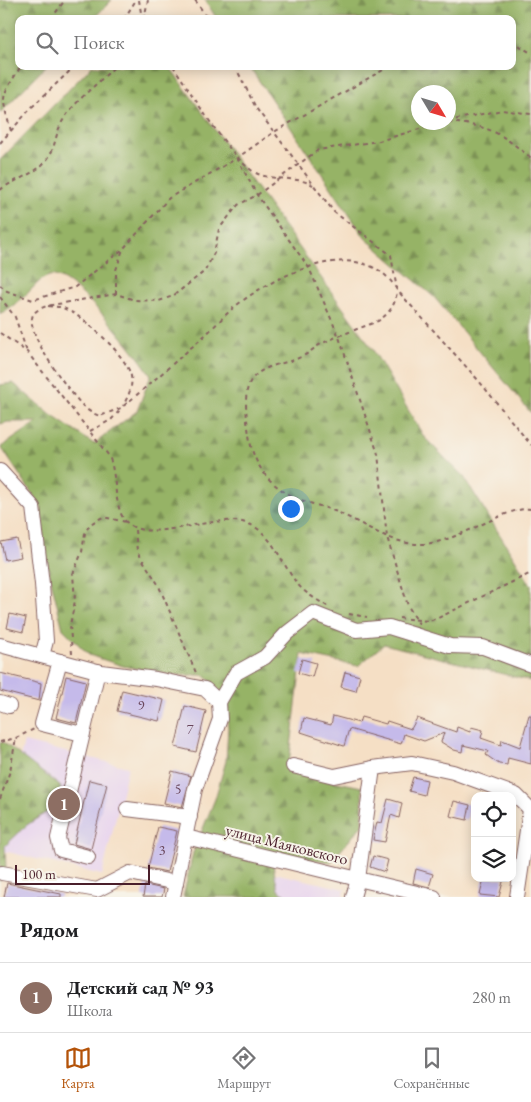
<!DOCTYPE html>
<html lang="ru">
<head>
<meta charset="utf-8">
<style>
	body { margin:0; font-family:"EB Garamond",serif; background:#f2f2f2; color:#202124 }
	.controls { position:absolute; right:15px; bottom:15px; display:grid; overflow:hidden; border-radius:10px; box-shadow:0 2px 12px #0003 }
	.controls button { width:45px; height:45px; display:grid; place-items:center; padding:0; border:0; border-bottom:1px solid #e0e0e0; background:#fff; color:#202124; font:25px sans-serif }
	.compass { position:absolute; left:411px; top:85px; width:45px; height:45px; border-radius:50%; background:#fff; box-shadow:0 2px 12px #0003; rotate:128deg }
	.scale { position:absolute; left:15px; bottom:12px; width:135px; box-sizing:border-box; padding-left:5px; border:2px solid #4a1f2b; border-top:0; font-size:14px; line-height:18px; white-space:nowrap; color:#4a1f2b; -webkit-text-stroke:4px #f7f3e8; paint-order:stroke }
	.you { position:absolute; left:290px; top:508px; width:18px; height:18px; margin:-12px; border:4px solid #fff; border-radius:50%; background:#1a73e8; box-shadow:0 0 0 8px #1a73e833 }
	.badge { display:grid; place-items:center; width:32px; height:32px; border-radius:50%; background:#b45309; color:#fff; font-size:16px; font-weight:700 }
	.pin { position:absolute; translate:-50% -50%; border:2px solid #fff; box-shadow:0 1px 5px #0006 }
	.list { margin:0; padding:0; list-style:none }
	h2 { display:flex; justify-content:space-between; align-items:center; height:65px; margin:0; padding:0 20px; font-size:21px }
	h2 small { font-size:16px; font-weight:400; color:#757577 }
	.list li { display:grid; grid-template-columns:32px 1fr auto; gap:15px; align-items:center; box-sizing:border-box; height:70px; padding:0 20px; border-top:1px solid #e0e0e0 }
	.list b { display:block; font-size:19px; white-space:nowrap }
	.list p { margin:0; font-size:16px; white-space:nowrap; color:#757577 }
	.list em { font-size:16px; font-style:normal; color:#757577 }
	.icon { flex:none; width:28px; height:28px; fill:none; stroke:currentColor; stroke-width:2; stroke-linecap:round; stroke-linejoin:round }
	.map { position:relative; flex:none; width:531px; height:897px; overflow:hidden }
	.search { position:absolute; background:#fff; box-shadow:0 2px 12px #0003; left:15px; right:15px; top:15px; height:55px; display:flex; align-items:center; gap:12px; box-sizing:border-box; padding:0 18px; border-radius:10px; color:#757577; font-size:19px }
	.sheet { height:135px; background:#fff }
	nav { display:flex; justify-content:space-around; align-items:center; box-sizing:border-box; height:70px; border-top:1px solid #e0e0e0; background:#fff; font-size:14px; color:#757577 }
	nav a { display:grid; justify-items:center; gap:2px }
	nav .on { color:#b45309 }
	.map>svg:first-child { display:block }
	.built { fill:#e7d2ef }
	.forest { fill:url(#forest-firs); stroke:#706948; fill-rule:evenodd }
	.building { fill:#c5baea }
	.lines { fill:none; stroke-linecap:round; stroke-linejoin:round }
	.minor-casing { stroke:#866261; stroke-width:16 }
	.path { stroke:#866261; stroke-width:2; stroke-dasharray:4 4; stroke-linecap:butt }
	.minor { stroke:#fff; stroke-width:14 }
	.labels { text-anchor:middle; stroke-width:4; stroke-linejoin:round; paint-order:stroke }
	.number-label { font-size:14px; fill:#69465b }
	.street-label { font-size:16px; fill:#4a1f2b; stroke:#f7f3e8 }
</style>
</head>
<body>
<div class="map">
<svg width="531" height="897" viewBox="0 0 531 897">
	<defs>
		<pattern id="forest-firs" width="22" height="20" patternUnits="userSpaceOnUse" patternTransform="scale(1.25)"><rect width="22" height="20" fill="#96b366"/><path d="M5 1l3.5 6h-7zM16 11l3.5 6h-7z" fill="#7c9154"/></pattern>
	</defs>
	<rect width="100%" height="100%" fill="#f7f3e8"/>
	<filter id="ink" filterUnits="userSpaceOnUse"><feTurbulence type="fractalNoise" baseFrequency=".02" numOctaves="2"/><feDisplacementMap in="SourceGraphic" scale="10" xChannelSelector="R" yChannelSelector="G"/><feConvolveMatrix kernelMatrix="1 2 1 2 8 2 1 2 1" color-interpolation-filters="sRGB"/></filter>
	<filter id="wash" filterUnits="userSpaceOnUse"><feTurbulence type="fractalNoise" baseFrequency=".0096" numOctaves="4" result="noise"/><feDisplacementMap in="SourceGraphic" scale="20" xChannelSelector="R" yChannelSelector="G"/><feGaussianBlur stdDeviation="1.12" result="paint"/><feColorMatrix in="noise" values="0 0 0 0 0 0 0 0 0 0 0 0 0 0 0 0 0 1.4 0 .05"/><feComposite in="paint" operator="in"/></filter>
	<g filter="url(#wash)">
		<rect width="100%" height="100%" fill="#f5dfc5"/>
		<!-- built -->
		<g class="built">
			<path d="M24,742L128,767L102,875L0,850V841Z"/>
			<path d="M197,856L345,889L343,897H187Z"/>
		</g>
		<!-- forest -->
		<g class="forest">
			<path d="M0,0H112L93,19H19V66H46L0,113Z"/>
			<path d="M205,0H531V413L434,297L365,238L249,66H512V19H217ZM448,92V122H418V92Z"/>
			<path d="M92,66H169L373,350L424,437L464,477L531,585V681L384,644L358,666L302,654L288,772L362,787L363,824L331,862L271,855L278,890L289,897H183L193,853L215,799L226,761L228,728L225,696L204,675H171L123,666L89,655L63,629L44,551L41,507L1,447L38,422H8L0,424V385L13,383L51,415L94,444L137,411L151,375C139,356 71,269 49,276C38,279 28,295 19,301C13,306 6,310 0,314V160Z"/>
			<path d="M3,742L60,786L62,802L27,825L5,846L6,871L0,881V743Z"/>
		</g>
		<g id="blocks">
			<!-- building -->
			<g class="building">
				<path d="M17,539L21,557L5,560L1,542Z"/>
				<path d="M10,614L26,618L23,632L7,628Z"/>
				<path d="M302,659L316,663L312,677L298,673Z"/>
				<path d="M345,672L360,676L356,691L341,687Z"/>
				<path d="M0,673L41,683L39,701L0,691Z"/>
				<path d="M66,676L86,681L76,723L56,718Z"/>
				<path d="M122,690L164,700L159,721L117,711Z"/>
				<path d="M185,706L206,711L196,752L175,747Z"/>
				<path d="M529,715H531V764L508,758L507,765L499,764L486,755L488,751L463,745L462,752L454,750L441,742L444,733L424,741L404,734L401,744L349,729L344,746L301,732L304,718L331,725L333,716L359,723L361,717L386,724L387,721L411,729L417,718L456,732L457,727L470,732L471,727L483,730L481,738L501,745L502,740L520,747Z"/>
				<path d="M172,771L191,776L182,807L164,803Z"/>
				<path d="M413,777L427,780L424,795L409,791Z"/>
				<path d="M89,780L107,784L91,849L74,844Z"/>
				<path d="M388,799L402,803L399,818L391,815L385,842L373,840L377,822L382,823Z"/>
				<path d="M454,801L470,805L467,820L450,816Z"/>
				<path d="M158,827L177,831L167,872L148,868Z"/>
				<path d="M373,856L388,860L385,872L370,867Z"/>
				<path d="M416,869L433,874L429,887L413,883Z"/>
				<path d="M484,878H504L499,897L480,895Z"/>
				<path d="M7,883L61,894V897H4Z"/>
				<path d="M145,885L164,889L162,897H143Z"/>
			</g>
		</g>
	</g>
	<g filter="url(#ink)">
		<use href="#blocks" fill-opacity="0" stroke="#866261" stroke-width="1"/>
		<g class="lines">
			<defs>
				<g id="minor">
					<path d="M0,471L33,507L42,584L46,641L42,656"/>
					<path d="M0,645L101,672L156,679L205,689L219,702"/>
					<path d="M60,661L42,724L82,734"/>
					<path d="M219,702L236,673L265,657L287,633L313,613L356,630L389,627L450,646L483,647L531,665"/>
					<path d="M0,703L9,706"/>
					<path d="M293,766L334,776L373,768"/>
					<path d="M127,809L190,817"/>
					<path d="M186,837L358,879L373,768L412,763L453,772L516,795L531,810"/>
					<path d="M88,857L61,850L58,838L98,671"/>
					<path d="M2,873L97,890L130,873L176,883"/>
					<path d="M173,897L195,789L220,719L219,702"/>
					<path d="M353,897L358,879L434,897"/>
					<path d="M517,897L530,810"/>
				</g>
			</defs>
			<!-- minor casing -->
			<use href="#minor" class="minor-casing"/>
			<!-- path -->
			<g class="path">
				<path d="M139,0L142,19"/>
				<path d="M195,0L208,19"/>
				<path d="M51,19L65,0"/>
				<path d="M124,19L136,0"/>
				<path d="M144,19L148,0"/>
				<path d="M512,41L531,53"/>
				<path d="M173,66C190,90 233,164 258,174C276,181 296,176 313,185"/>
				<path d="M235,66L256,108L334,212L391,255L397,290L479,381L531,445"/>
				<path d="M448,121L502,110L531,114"/>
				<path d="M443,122L379,141L318,150L257,195L238,205L219,229L214,253L205,271L173,296L159,301L135,300L116,294L46,306C40,309 33,311 32,318C28,337 70,393 84,407C88,411 94,414 100,416L121,408C149,385 175,362 202,338C212,329 222,318 232,309C271,276 363,231 397,290C396,304 390,313 378,321C361,328 342,334 325,342C317,345 311,352 303,356C286,365 265,363 252,379C244,389 246,407 247,420C250,441 250,454 264,473C268,479 276,486 283,491C298,502 322,505 339,513C365,524 390,544 420,544C455,545 505,506 531,509"/>
				<path d="M448,122C491,126 499,132 531,158"/>
				<path d="M11,131C0,92 1,99 21,66"/>
				<path d="M0,143L32,107L75,66"/>
				<path d="M237,158L257,195L309,268L339,337L378,454L387,537L408,606L419,624"/>
				<path d="M0,190C13,180 31,176 43,164C56,152 54,136 62,122C74,101 98,84 115,66"/>
				<path d="M0,285L7,291L33,300L75,287L123,249L169,198L237,158L274,132L390,66"/>
				<path d="M116,294V270L123,249"/>
				<path d="M0,297L15,317L27,352"/>
				<path d="M48,306C53,307 59,306 63,308C83,315 127,356 131,376C133,388 128,396 123,406"/>
				<path d="M0,333L27,352L109,456C116,474 114,493 120,511C134,555 212,509 249,524C272,533 282,564 296,582C304,593 317,600 329,607"/>
				<path d="M90,431L111,420L120,410"/>
				<path d="M135,530L137,551L158,584L197,675"/>
				<path d="M349,614L367,617"/>
				<path d="M399,618L429,621L438,618L531,573"/>
				<path d="M72,654L70,625L75,601L73,574L82,552L85,533L90,524L103,517L126,522"/>
				<path d="M0,742L16,738L34,729"/>
				<path d="M0,799L10,771L16,738"/>
			</g>
			<!-- minor -->
			<use href="#minor" class="minor"/>
		</g>
	</g>
	<g class="labels">
		<!-- number labels -->
		<g class="number-label">
			<text x="141" y="710">9</text>
			<text x="190" y="734">7</text>
			<text x="178" y="794">5</text>
			<text x="162" y="855">3</text>
		</g>
		<!-- street labels -->
		<g class="street-label">
			<text transform="translate(287 844) rotate(14)" y="6">улица Маяковского</text>
		</g>
	</g>
</svg>
<div class="controls">
<button><svg class="icon" aria-label="locate" viewBox="0 0 24 24"><circle cx="12" cy="12" r="6"/><path d="M12 2v4M12 18v4M2 12h4M18 12h4"/></svg></button>
<button><svg class="icon" aria-label="layers" viewBox="0 0 24 24"><path d="M12 4l9 5-9 5-9-5zM3 14l9 5 9-5"/></svg></button>
</div>
<svg class="compass" viewBox="-18 -18 36 36"><path d="M0-13l5 13h-10z" fill="#e53935"/><path d="M0 13l5-13h-10z" fill="#757577"/></svg>
<div class="scale">100 m</div>
<div class="you"></div>
<div class="pin badge" style="left:64px;top:804px;background:#8d6e63">1</div>
<div class="search"><svg class="icon" aria-label="search" viewBox="0 0 24 24"><circle cx="10" cy="10" r="6"/><path d="M15 15l6 6"/></svg>Поиск</div>
</div>
<section class="sheet">
<h2>Рядом<small></small></h2>
<ul class="list">
<li><span class="badge" style="background:#8d6e63">1</span><div><b>Детский сад № 93</b><p>Школа</p></div><em>280 m</em></li>
</ul>
</section>
<nav>
<a class="on"><svg class="icon" aria-label="map" viewBox="0 0 24 24"><path d="M3 6l6-2 6 2 6-2v14l-6 2-6-2-6 2zM9 4v14M15 6v14"/></svg>Карта</a>
<a><svg class="icon" aria-label="directions" viewBox="0 0 24 24"><path d="M12 3l9 9-9 9-9-9zM9 14v-3h6M13 9l2 2-2 2"/></svg>Маршрут</a>
<a><svg class="icon" aria-label="saved" viewBox="0 0 24 24"><path d="M7 4h10v16l-5-4-5 4z"/></svg>Сохранённые</a>
</nav>
</body>
</html>
